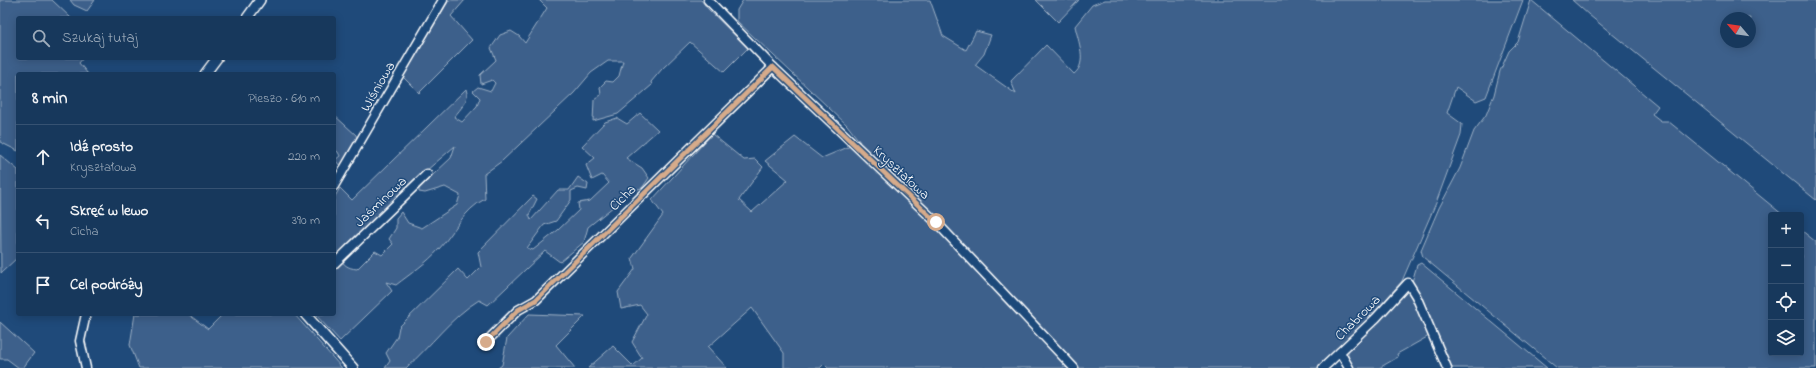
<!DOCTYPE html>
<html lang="pl">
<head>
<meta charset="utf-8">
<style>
	body { margin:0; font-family:"Indie Flower",sans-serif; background:#203f62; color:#f1f3f6 }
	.controls { position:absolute; right:12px; bottom:12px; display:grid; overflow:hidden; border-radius:4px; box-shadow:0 2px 10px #0003 }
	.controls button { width:36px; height:36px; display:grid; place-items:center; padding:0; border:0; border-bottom:1px solid #365272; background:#17385c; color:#f1f3f6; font:20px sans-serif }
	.compass { position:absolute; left:1720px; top:12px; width:36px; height:36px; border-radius:50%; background:#17385c; box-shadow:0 2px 10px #0003; rotate:299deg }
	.stop { position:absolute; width:12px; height:12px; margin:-9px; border:3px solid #d6ab8b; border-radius:50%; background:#fff }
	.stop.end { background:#d6ab8b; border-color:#fff; box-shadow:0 1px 4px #0008 }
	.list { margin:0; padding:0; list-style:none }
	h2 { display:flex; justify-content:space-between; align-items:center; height:52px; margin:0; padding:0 16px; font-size:17px }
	h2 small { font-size:13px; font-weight:400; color:#9eacbb }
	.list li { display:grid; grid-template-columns:26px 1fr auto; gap:12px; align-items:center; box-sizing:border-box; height:64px; padding:0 16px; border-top:1px solid #365272 }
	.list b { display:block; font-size:15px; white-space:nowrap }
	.list p { margin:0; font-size:13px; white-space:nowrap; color:#9eacbb }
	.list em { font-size:13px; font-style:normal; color:#9eacbb }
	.icon { flex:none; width:22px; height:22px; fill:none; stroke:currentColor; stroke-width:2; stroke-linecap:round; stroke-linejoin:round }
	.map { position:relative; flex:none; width:1816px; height:368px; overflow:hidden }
	.search { position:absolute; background:#17385c; box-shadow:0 2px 10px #0003; left:16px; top:16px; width:320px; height:44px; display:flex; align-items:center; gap:10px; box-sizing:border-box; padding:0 14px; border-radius:4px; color:#9eacbb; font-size:15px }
	.panel { position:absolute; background:#17385c; box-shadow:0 2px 10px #0003; left:16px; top:72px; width:320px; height:244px; border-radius:4px }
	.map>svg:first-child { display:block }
	.green { fill:#3c618b; stroke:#9eb0c5; fill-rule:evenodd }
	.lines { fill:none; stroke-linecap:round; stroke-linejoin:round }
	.minor-casing { stroke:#fff; stroke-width:11 }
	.tertiary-casing { stroke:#fff; stroke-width:12 }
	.minor { stroke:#1f4a7a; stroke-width:8 }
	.tertiary { stroke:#1f4a7a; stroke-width:9 }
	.route { stroke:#d6ab8b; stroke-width:5 }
	.labels { text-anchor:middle; stroke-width:3; stroke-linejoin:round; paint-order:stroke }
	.street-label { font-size:14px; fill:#fff; stroke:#1f4a7a }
</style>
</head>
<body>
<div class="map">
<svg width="1816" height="368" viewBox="0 0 1816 368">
	<rect width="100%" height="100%" fill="#1f4a7a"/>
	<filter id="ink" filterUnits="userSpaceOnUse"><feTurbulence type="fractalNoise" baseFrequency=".025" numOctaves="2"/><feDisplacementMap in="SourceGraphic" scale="8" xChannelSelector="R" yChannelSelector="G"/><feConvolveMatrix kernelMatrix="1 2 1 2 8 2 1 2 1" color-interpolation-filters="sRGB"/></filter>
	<g filter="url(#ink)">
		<!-- green -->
		<g class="green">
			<path d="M0,0H52L71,18H18V58H83L79,63L88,74H18V151L0,142Z"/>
			<path d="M70,0H95L87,11L74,5Z"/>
			<path d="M449,0H465L451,16L472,40L419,93L403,77Z"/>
			<path d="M539,0H701L708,9L748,48L724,72L690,42L662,69L651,82L652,85L618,114L593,121L594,100L601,95L600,87L606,81L613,82L619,76L623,61H608L591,73L574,93L502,161L484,174L485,199C463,210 455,232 439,249C427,263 410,274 396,285L386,282L392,291L340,341L315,314H334V198L340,188L352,200L466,89C470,100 461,108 454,117L462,122L477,106L480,98L473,91L478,87L491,91L495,83L492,80L481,84L480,75L496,60L491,48L500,35L511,31L519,36L525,43L547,8ZM455,146L451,158L419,188V192L425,193L445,187L460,195L457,205L422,228L408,223L401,212L396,218V228L389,239L393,244L382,255L375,251L357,269C347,268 344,265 339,257L405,189Z"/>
			<path d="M743,0H930L943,36L966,50L976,31L991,35L984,54L975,65L1016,94L1011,81L1046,45L1074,74C1088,63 1078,41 1075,26L1092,5L1105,0H1523L1486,97L1476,101L1456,87L1447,113L1462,124L1461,135L1436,203L1402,281L1372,315L1318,368H828L824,364L820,368H784V353L752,308L708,347L727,368H588L613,346L633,366L642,358L632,342L647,314L640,305L621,309L618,292L635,269L632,258L663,215L652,200L712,134L744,160L755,159L763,167L739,200L752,212L788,180L765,161L795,137L822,158L860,142L847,125L737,21V10Z"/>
			<path d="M1036,0H1079L1058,22Z"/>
			<path d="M1531,0L1658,106L1652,114L1661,121H1668L1783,215H1771V353H1801V230L1816,242V368H1557L1423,257L1421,250L1439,208L1460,168L1474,131L1486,115L1494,95L1500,71L1509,51L1518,42Z"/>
			<path d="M1572,0H1816V200L1589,15ZM1726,18H1750V42H1726Z"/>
			<path d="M640,113L658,130L626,158L642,168L649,178L642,188L634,190L588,227L584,242L560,262L545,251L488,305L479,300C451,317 431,346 406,368H385L390,361L386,353L397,337L399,327L458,269L468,280L481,267L478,252L533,196L537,199L529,215L531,220L558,190H569L578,177L588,184L587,190L578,188L571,191V200L556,221L544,225L527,248L533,250L558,230L579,210L578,203L590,201L609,183L602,175L592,180L586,165L595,158L582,146L605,122L617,118L627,124Z"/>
			<path d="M334,115L356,135L357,141L342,168L335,160L340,156L338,152L334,149Z"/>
			<path d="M0,155L18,170V257L1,273Z"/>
			<path d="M1421,263L1547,368H1451L1412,282L1417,265Z"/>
			<path d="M1404,291H1410L1429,336L1397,354L1398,357L1379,368H1354L1348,357V350L1378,321Z"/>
			<path d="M135,314H188L208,329L223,314H294L342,368H139L130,345Z"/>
			<path d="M529,314L585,316L556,345L575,368H498L502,365L507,338Z"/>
			<path d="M0,322L34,353L23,368H19L7,359H0Z"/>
		</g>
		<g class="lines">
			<defs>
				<g id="minor">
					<path d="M708,0L773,67L936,222L1074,368"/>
					<path d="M334,186L443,0"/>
					<path d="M334,264L427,174"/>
					<path d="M86,314L80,341L86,368"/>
					<path d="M486,342L518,310L536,300L773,67"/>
					<path d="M1340,352L1349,368"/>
					<path d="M1323,368L1376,318L1408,283L1416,296L1447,368"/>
				</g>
				<g id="tertiary">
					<path d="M247,18L260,0"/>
					<path d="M205,74L217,58"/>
					<path d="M305,314L353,368"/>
				</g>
			</defs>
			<!-- minor casing -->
			<use href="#minor" class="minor-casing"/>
			<!-- tertiary casing -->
			<use href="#tertiary" class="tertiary-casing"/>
			<!-- minor -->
			<use href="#minor" class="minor"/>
			<!-- tertiary -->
			<use href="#tertiary" class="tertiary"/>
		</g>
	</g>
	<g class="lines" filter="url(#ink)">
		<!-- route -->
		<path class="route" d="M486,342L518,310L536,300L773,67L936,222"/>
	</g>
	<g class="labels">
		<!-- street labels -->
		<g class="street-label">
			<text transform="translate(377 86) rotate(-60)" y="5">Wiśniowa</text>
			<text transform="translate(902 172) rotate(43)" y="5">Kryształowa</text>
			<text transform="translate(622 197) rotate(-44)" y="5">Cicha</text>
			<text transform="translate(380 201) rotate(-44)" y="5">Jaśminowa</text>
			<text transform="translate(1357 317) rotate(-45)" y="5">Chabrowa</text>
		</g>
	</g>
</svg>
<div class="controls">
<button>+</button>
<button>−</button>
<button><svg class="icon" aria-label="locate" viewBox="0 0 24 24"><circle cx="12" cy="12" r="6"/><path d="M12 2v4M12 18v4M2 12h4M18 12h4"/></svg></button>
<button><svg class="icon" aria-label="layers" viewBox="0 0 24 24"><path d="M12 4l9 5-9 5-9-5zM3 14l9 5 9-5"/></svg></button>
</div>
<svg class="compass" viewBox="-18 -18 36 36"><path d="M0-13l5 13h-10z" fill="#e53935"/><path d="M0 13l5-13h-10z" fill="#9eacbb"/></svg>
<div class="stop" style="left:936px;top:222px"></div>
<div class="stop end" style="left:486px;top:342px"></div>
<div class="search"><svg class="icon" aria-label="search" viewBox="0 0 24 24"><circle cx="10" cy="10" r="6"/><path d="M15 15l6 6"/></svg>Szukaj tutaj</div>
<section class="panel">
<h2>8 min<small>Pieszo · 610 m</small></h2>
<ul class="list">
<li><svg class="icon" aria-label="ahead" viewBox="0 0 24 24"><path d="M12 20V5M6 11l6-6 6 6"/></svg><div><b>Idź prosto</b><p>Kryształowa</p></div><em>220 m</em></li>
<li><svg class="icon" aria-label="left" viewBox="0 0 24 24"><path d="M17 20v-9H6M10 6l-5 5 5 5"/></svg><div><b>Skręć w lewo</b><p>Cicha</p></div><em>390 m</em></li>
<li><svg class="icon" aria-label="arrive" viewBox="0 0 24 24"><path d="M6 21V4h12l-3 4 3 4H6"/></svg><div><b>Cel podróży</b></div></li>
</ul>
</section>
</div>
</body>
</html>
